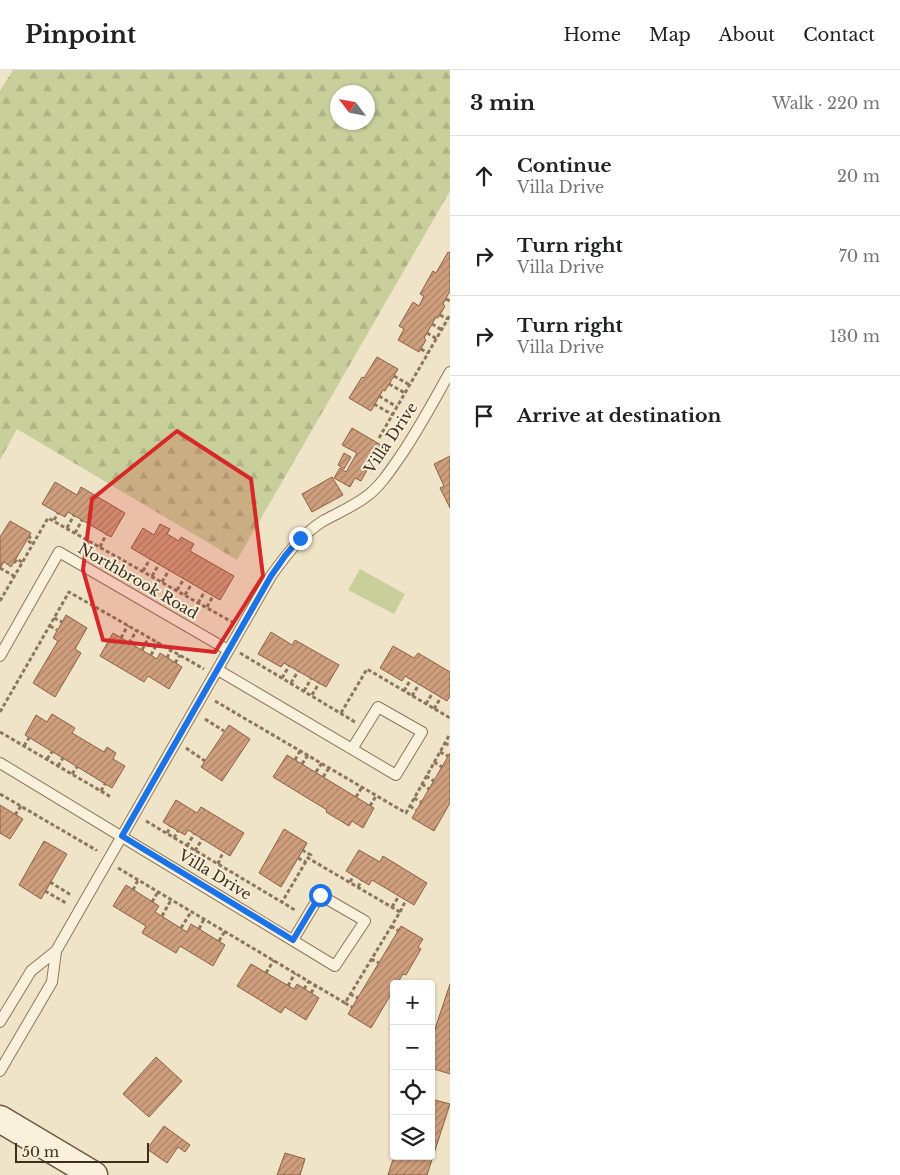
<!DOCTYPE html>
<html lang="en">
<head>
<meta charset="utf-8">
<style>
	body { margin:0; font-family:"Libre Baskerville",serif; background:#f6f6f6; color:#202124 }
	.controls { position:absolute; right:15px; bottom:15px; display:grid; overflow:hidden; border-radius:5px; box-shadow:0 1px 4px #0004 }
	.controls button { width:45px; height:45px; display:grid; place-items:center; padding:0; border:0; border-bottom:1px solid #e0e0e0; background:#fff; color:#202124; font:25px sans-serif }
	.compass { position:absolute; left:330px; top:15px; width:45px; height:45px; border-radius:50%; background:#fff; box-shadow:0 1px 4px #0004; rotate:302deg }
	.scale { position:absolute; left:15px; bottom:12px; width:134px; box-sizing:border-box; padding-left:5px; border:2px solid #3d2e20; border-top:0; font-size:14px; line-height:18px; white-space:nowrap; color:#3d2e20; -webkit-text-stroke:4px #f7eed8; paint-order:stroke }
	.stop { position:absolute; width:15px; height:15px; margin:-11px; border:4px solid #1a73e8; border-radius:50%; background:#fff }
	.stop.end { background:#1a73e8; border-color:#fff; box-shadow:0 1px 5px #0008 }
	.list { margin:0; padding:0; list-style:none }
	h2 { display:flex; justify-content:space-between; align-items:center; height:65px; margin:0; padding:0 20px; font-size:21px }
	h2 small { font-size:16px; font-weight:400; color:#757577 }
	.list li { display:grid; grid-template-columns:32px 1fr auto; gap:15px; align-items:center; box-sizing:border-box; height:80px; padding:0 20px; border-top:1px solid #e0e0e0 }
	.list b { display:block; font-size:19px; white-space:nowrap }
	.list p { margin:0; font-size:16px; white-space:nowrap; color:#757577 }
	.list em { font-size:16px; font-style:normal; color:#757577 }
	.icon { flex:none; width:28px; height:28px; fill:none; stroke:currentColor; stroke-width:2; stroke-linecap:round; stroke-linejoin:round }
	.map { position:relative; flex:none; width:450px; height:1105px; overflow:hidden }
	header { display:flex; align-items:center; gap:30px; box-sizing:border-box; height:70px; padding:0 25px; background:#fff; border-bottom:1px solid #e0e0e0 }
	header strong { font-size:24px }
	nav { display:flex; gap:28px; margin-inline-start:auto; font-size:18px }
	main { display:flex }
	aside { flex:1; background:#fff }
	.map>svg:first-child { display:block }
	.grass { fill:#c9cf9b }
	.forest { fill:url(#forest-firs); fill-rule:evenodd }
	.building { fill:url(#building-hatch); stroke:#8d5f41 }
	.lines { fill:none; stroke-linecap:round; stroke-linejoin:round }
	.service-casing { stroke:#8d765c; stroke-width:12 }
	.secondary-casing { stroke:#6f573f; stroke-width:29 }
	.path { stroke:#8d765c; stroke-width:3; stroke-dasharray:4 2.5; stroke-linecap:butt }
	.service { stroke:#faf1dc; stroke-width:10 }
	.secondary { stroke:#faf1dc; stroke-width:26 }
	.route { stroke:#1a73e8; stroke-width:6 }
	.marked { fill:#d62828; fill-opacity:0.2; stroke:#d62828; stroke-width:4; stroke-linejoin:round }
	.labels { text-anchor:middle; stroke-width:4; stroke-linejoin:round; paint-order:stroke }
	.street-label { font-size:15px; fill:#3d2e20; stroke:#f7eed8 }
</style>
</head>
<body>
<header>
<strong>Pinpoint</strong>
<nav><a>Home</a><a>Map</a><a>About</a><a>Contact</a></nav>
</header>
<main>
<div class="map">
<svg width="450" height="1105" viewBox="0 0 450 1105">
	<defs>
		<pattern id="forest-firs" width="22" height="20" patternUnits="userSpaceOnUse" patternTransform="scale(1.25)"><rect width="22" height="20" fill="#c9cf9b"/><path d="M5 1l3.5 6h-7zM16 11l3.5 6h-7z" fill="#aeb285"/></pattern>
		<pattern id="building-hatch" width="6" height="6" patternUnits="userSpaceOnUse" patternTransform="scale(1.25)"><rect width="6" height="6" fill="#cf9f7d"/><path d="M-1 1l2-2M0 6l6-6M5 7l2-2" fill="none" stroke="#a98266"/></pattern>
	</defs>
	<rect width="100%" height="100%" fill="#f0e4c8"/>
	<!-- grass -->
	<path class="grass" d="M360,499L405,524L394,544L348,520Z"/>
	<!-- forest -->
	<path class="forest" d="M13,0H450V121L237,490L17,359L0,390V21ZM338,22H368V52H338Z"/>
	<!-- building -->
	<g class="building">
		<path d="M448,182L450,183V221L443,234L445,236L438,248L436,247L427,263L424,268L426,270L419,282L398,270L404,259L399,256L413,232L419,236L424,226L420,224L433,201L436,203Z"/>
		<path d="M377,287L398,299L385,321L383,320L371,341L349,328L362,307L364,308Z"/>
		<path d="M352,358L381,375L361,411L355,408L350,417L334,408L340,398L346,402L357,383L342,375Z"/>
		<path d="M344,383L351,387L344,399L338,395Z"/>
		<path d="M450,386V438L440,418L444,416L434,394Z"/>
		<path d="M332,407L343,425L312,442L302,424Z"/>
		<path d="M55,412L77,425L81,417L125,443L111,467L68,442L65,447L42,434Z"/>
		<path d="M10,451L31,463L11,497L4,492L0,498V467Z"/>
		<path d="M160,454L170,459L167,464L179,471L181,467L194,474L190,481L234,506L220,530L131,478L143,458L154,465Z"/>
		<path d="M66,545L87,558L75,579L81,583L55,627L33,613L58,571L53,568Z"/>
		<path d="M271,562L292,575L295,570L339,595L326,617L284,593L281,597L258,584Z"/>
		<path d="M113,563L157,589L160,583L182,597L169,619L148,606L144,612L100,586Z"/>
		<path d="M393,576L414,588L418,583L450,602V626L447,631L405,606L402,611L380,598Z"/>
		<path d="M52,644L75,658L72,663L104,682L107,677L116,683L113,689L125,696L112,718L25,665L36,645L47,652Z"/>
		<path d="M229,655L250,669L222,711L201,697Z"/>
		<path d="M450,683V733L434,761L412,748Z"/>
		<path d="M287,685L374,738L363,758L352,751L349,756L326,742L327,740L273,707Z"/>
		<path d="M176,730L197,743L201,737L244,763L230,786L188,760L185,765L163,752Z"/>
		<path d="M0,735L23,749L10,769L0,763Z"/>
		<path d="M284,759L307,773L281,817L259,803Z"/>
		<path d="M44,771L67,784L41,829L19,815Z"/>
		<path d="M359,780L380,792L383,786L427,813L414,835L372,810L369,815L346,801Z"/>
		<path d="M126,815L159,836L155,842L187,862L191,854L225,875L213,896L180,876L176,883L142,863L146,856L113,836Z"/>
		<path d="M401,856L423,869L418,877L421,879L406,905L403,904L397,914H394V919L371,958L348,944Z"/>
		<path d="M251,894L294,919L297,914L319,928L306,950L285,937L281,943L237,916Z"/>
		<path d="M450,914V1004L431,998V971Z"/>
		<path d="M156,987L182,1011L149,1047L123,1024Z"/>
		<path d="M431,1029L450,1034L427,1105H388L394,1086H431Z"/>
		<path d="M164,1056L190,1075L185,1082L178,1077L167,1093L147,1079Z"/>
		<path d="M285,1083L305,1089L300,1105H277Z"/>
	</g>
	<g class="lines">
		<defs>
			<g id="service">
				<path d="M0,586L59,482L228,580"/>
				<path d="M218,600L396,705L422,662L378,637L352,679"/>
				<path d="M0,693L335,896L365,851L320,825L293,870"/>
				<path d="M0,952L31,901L56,881L271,506C286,485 301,465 323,451C338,443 354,436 367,426C379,417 388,404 397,391C417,363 433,332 450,302"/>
				<path d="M0,1001L52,912L56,881"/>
			</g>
			<path id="secondary" d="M0,1049L94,1105"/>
		</defs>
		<!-- service casing -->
		<use href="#service" class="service-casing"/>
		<!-- secondary casing -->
		<use href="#secondary" class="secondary-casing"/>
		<!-- path -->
		<g class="path">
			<path d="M446,229L450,231"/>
			<path d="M440,245L448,249"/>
			<path d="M432,254L442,260"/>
			<path d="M427,263L437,269"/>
			<path d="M421,279L428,283"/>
			<path d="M394,306L410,315"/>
			<path d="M389,314L405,323"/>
			<path d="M379,326L397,337"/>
			<path d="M374,334L393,345"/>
			<path d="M379,368L450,245"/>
			<path d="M54,450L58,443"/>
			<path d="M67,458L74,445"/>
			<path d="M75,463L82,450"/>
			<path d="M28,467H30L28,471L33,474"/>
			<path d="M100,477L106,465"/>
			<path d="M14,492H15L17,489L22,492"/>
			<path d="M0,498L14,506"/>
			<path d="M143,501L150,489"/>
			<path d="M152,506L159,494"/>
			<path d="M162,512L169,500"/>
			<path d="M177,520L184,509"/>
			<path d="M185,525L192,513"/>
			<path d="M0,531L48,448L232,552"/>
			<path d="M198,533L205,521"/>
			<path d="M207,537L213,526"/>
			<path d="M54,548L62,552"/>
			<path d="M50,556L57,560"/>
			<path d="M121,568L128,555"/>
			<path d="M129,573L137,560"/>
			<path d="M142,580L149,567"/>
			<path d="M240,583L355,652"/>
			<path d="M151,585L158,572"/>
			<path d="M167,588L171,580"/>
			<path d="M175,593L180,585"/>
			<path d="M282,608L289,596"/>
			<path d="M291,613L298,601"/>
			<path d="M304,621L311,609"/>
			<path d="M404,621L411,609"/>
			<path d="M312,625L319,613"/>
			<path d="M412,626L419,614"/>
			<path d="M215,631L406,743L450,664"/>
			<path d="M426,634L433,622"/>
			<path d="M434,639L441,627"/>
			<path d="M0,642L69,522L204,599"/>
			<path d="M341,643L367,599L450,648"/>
			<path d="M205,649L224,661"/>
			<path d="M0,662L111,727"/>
			<path d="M445,673L450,676"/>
			<path d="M24,676L29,668"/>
			<path d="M186,678L205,691"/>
			<path d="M440,682L448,686"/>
			<path d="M47,689L52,682"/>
			<path d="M295,690L300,681"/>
			<path d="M434,692L442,697"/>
			<path d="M302,694L308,685"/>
			<path d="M58,696L63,688"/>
			<path d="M316,702L322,693"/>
			<path d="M72,704L77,697"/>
			<path d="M426,706L434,711"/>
			<path d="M323,707L329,698"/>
			<path d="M422,714L429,719"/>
			<path d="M101,721L105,714"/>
			<path d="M0,724L96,780V781"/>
			<path d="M356,727L362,717"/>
			<path d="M414,728L421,732"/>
			<path d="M370,736L376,726"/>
			<path d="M410,736L416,740"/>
			<path d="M15,745L21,736"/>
			<path d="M146,751L295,840"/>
			<path d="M167,763L171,756"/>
			<path d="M174,768L178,761"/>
			<path d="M187,776L194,764"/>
			<path d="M302,780L311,785L308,788"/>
			<path d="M195,781L202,769"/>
			<path d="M298,788L306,792"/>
			<path d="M218,794L223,782"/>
			<path d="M118,798L345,933L400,842L308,788L282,832"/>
			<path d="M50,812L71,825"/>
			<path d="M350,812L354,805"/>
			<path d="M358,817L362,810"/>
			<path d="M133,820L138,810"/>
			<path d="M45,821L66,833"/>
			<path d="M152,832L158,822"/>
			<path d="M392,837L399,826"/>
			<path d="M400,842L406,830"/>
			<path d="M162,846L171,830"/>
			<path d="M391,856L399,861"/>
			<path d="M181,858L191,842"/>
			<path d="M199,859L204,849"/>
			<path d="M219,871L225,861"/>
			<path d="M371,889L379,893"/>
			<path d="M266,903L274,890"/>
			<path d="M288,916L295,903"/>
			<path d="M304,919L309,911"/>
			<path d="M311,923L316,915"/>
			<path d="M350,924L358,928"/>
			<path d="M345,933L352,937"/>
		</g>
		<!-- service -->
		<use href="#service" class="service"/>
		<!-- secondary -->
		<use href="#secondary" class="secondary"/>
	</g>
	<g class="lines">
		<!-- route -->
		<path class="route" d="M300,468L285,486L271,506L122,766L293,870L320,825"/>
	</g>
	<!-- marked area -->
	<path class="marked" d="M177,361L251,409L263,506L215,582L103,570L83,500L92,429Z"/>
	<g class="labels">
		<!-- street labels -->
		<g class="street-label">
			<text transform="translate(391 368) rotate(-56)" y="5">Villa Drive</text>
			<text transform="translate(138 511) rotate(30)" y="5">Northbrook Road</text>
			<text transform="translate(215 805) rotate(31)" y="5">Villa Drive</text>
		</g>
	</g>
</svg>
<div class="controls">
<button>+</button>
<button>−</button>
<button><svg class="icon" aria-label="locate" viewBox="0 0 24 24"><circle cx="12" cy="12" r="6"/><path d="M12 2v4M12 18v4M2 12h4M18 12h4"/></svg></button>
<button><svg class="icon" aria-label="layers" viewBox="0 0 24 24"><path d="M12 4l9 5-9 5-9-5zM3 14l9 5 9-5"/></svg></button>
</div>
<svg class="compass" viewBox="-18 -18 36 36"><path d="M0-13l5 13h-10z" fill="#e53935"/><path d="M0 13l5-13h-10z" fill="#757577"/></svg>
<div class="scale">50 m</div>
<div class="stop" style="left:320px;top:825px"></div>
<div class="stop end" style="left:300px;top:468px"></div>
</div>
<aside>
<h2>3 min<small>Walk · 220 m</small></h2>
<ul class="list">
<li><svg class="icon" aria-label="ahead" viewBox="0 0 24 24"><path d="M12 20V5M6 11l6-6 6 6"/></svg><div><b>Continue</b><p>Villa Drive</p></div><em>20 m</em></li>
<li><svg class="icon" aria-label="right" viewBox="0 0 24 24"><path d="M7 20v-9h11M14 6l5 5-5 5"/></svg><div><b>Turn right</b><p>Villa Drive</p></div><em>70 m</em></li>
<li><svg class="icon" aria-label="right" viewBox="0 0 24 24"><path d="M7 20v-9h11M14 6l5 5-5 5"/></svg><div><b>Turn right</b><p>Villa Drive</p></div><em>130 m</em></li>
<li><svg class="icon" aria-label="arrive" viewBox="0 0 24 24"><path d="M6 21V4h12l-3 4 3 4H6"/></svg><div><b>Arrive at destination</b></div></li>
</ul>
</aside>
</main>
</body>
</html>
